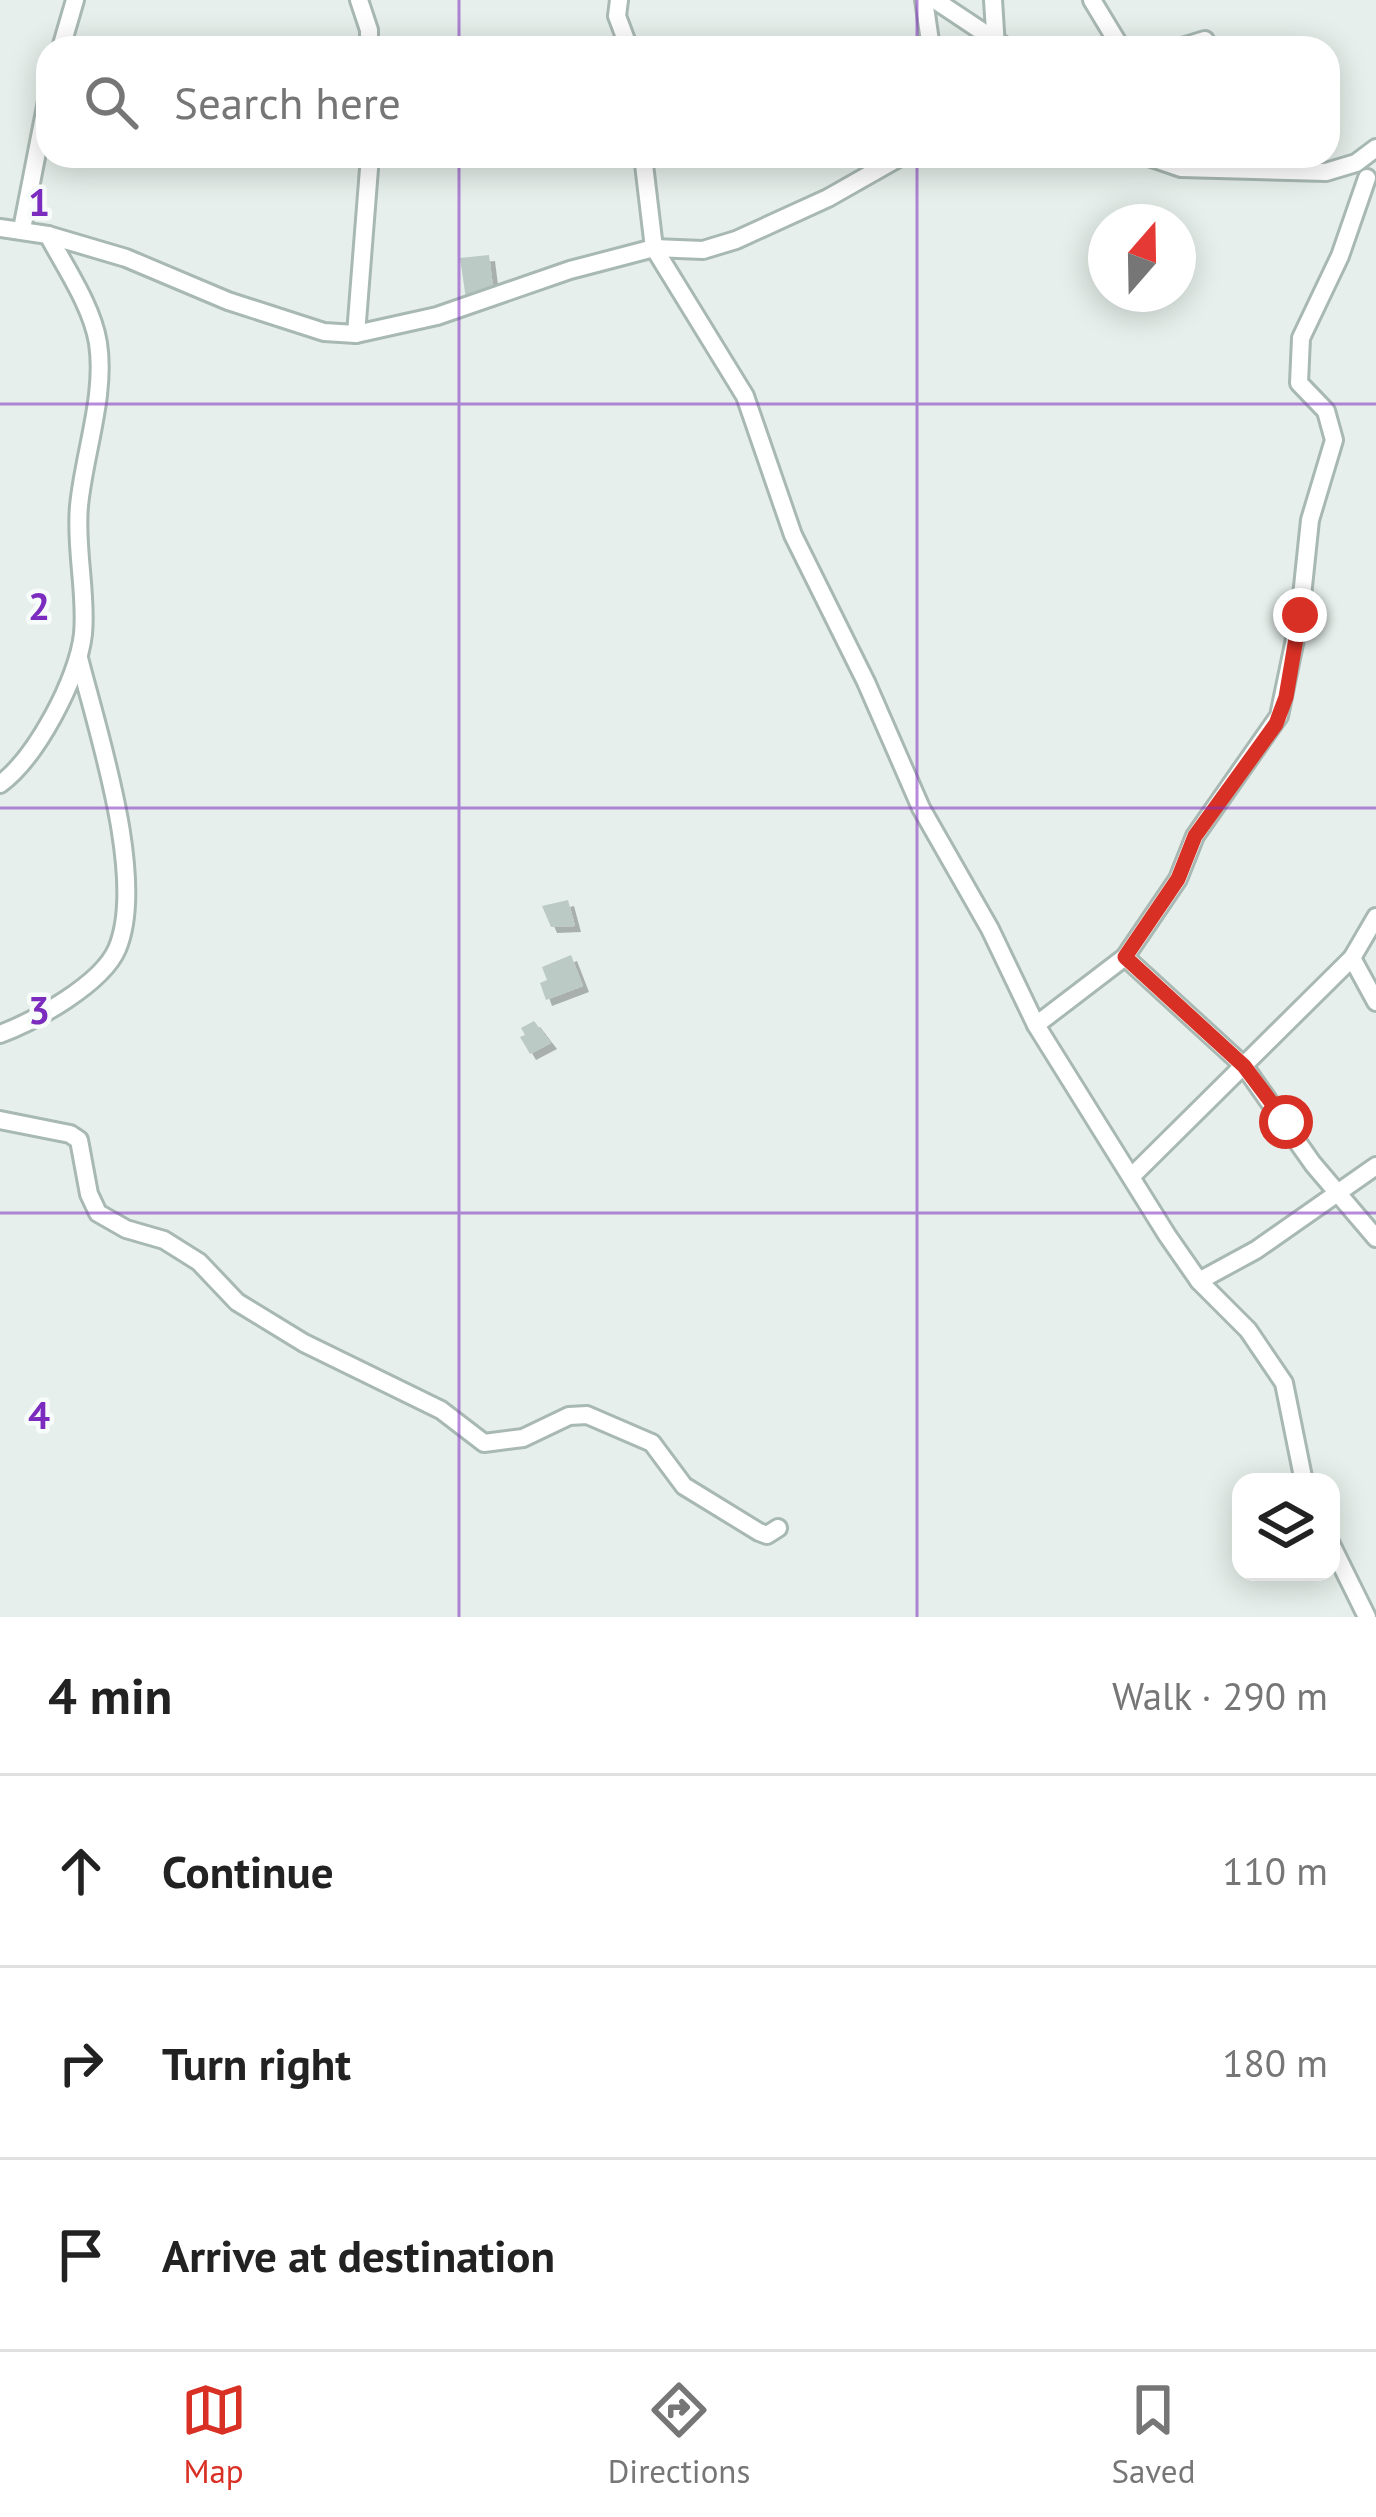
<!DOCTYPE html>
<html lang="en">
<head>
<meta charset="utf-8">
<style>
	body { margin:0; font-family:"PT Sans",sans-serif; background:#f2f2f2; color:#222 }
	.controls { position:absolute; right:36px; bottom:36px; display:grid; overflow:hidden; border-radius:24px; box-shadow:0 6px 30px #0003 }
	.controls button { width:108px; height:108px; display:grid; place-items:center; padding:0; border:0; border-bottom:3px solid #e0e0e0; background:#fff; color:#222; font:60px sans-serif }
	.compass { position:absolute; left:1088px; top:204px; width:108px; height:108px; border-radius:50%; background:#fff; box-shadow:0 6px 30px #0003; rotate:20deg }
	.stop { position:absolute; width:36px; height:36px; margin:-27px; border:9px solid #d93025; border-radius:50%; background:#fff }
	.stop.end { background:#d93025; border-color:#fff; box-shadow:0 3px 12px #0008 }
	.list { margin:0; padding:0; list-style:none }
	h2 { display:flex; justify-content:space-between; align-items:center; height:156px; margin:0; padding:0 48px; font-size:51px }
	h2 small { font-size:39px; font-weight:400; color:#767676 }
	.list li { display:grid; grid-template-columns:78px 1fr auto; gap:36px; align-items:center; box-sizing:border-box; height:192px; padding:0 48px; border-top:3px solid #e0e0e0 }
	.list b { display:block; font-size:45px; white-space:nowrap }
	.list em { font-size:39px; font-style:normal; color:#767676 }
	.icon { flex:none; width:66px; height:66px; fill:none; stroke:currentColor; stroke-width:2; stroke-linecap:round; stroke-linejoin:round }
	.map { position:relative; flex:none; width:1376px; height:1617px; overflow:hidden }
	.search { position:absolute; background:#fff; box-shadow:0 6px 30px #0003; left:36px; right:36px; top:36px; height:132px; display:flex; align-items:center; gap:30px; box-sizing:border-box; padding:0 42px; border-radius:36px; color:#767676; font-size:45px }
	.sheet { height:732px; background:#fff }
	nav { display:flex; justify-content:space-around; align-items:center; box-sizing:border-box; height:168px; border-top:3px solid #e0e0e0; background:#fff; font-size:33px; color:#767676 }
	nav a { display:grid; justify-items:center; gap:6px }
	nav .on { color:#d93025 }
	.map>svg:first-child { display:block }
	.building { fill:#bbcac4; filter:url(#shadow) }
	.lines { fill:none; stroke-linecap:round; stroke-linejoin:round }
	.street-casing { stroke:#a8b8b2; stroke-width:22 }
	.street { stroke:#fff; stroke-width:16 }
	.route { stroke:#d93025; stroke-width:15 }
	.grid { fill:none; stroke:#7b2cbf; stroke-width:3; stroke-opacity:0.55 }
	.grid-label { font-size:39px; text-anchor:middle; font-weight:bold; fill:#7b2cbf; stroke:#f7fbf9; stroke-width:9; stroke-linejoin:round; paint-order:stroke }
</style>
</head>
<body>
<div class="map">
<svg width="1376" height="1617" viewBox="0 0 1376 1617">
	<defs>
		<filter id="shadow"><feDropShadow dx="6" dy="6" stdDeviation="0" flood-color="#0004"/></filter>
	</defs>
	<rect width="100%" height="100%" fill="#e6efeb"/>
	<!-- building -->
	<g class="building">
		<path d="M489,255L494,295L466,299L460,258Z"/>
		<path d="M568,900L575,926L551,927L542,906Z"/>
		<path d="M571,955L583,986L546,1000L540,983L547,980L542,967Z"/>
		<path d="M534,1021L551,1043L530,1054L520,1037L525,1035L521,1028Z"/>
	</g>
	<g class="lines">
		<defs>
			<g id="street">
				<path d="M359,0L369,30V48"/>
				<path d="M619,0L617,16L629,48"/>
				<path d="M924,0L931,48"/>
				<path d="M935,0L1007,48"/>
				<path d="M993,0L996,47"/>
				<path d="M1092,0L1121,48"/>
				<path d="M61,48L75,0"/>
				<path d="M1179,48L1205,40"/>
				<path d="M643,156L654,248L745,396L793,535L866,682L921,808L990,929L1036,1025L1167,1235L1199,1281L1248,1330L1284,1383L1304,1482"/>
				<path d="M1146,156L1181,168L1326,172L1356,163L1376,148"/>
				<path d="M0,228L48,235C65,267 92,306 98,343C106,396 84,453 79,506C75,549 87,593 83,634C78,679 36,758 0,784"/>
				<path d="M22,229L48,96"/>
				<path d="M48,235L126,258L228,301L324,332L356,334L437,316L570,270L654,248L703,250L736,240L828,198L902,156"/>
				<path d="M356,334L370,156"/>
				<path d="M1125,957L1244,1066L1313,1164L1376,1238"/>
				<path d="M1352,958L1376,1002"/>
				<path d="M1036,1025L1125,957L1178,879L1195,836L1279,716L1300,615L1310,520L1334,440L1326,411L1299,383L1301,338L1340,256L1367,178"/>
				<path d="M0,1034C35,1021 102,984 117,949C147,879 97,730 79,658"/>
				<path d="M0,1120L70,1134L79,1140L89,1194L98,1213L126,1229L164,1240L199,1262L237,1302L304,1343L441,1410L484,1443L523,1438L569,1416L587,1415L652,1443L684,1486L759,1532L767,1535L778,1528"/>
				<path d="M1132,1176L1352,958L1376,917"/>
				<path d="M1199,1281L1256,1250L1376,1166"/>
				<path d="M1331,1544L1367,1617"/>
			</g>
		</defs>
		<!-- street casing -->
		<use href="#street" class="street-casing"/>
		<!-- street -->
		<use href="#street" class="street"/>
	</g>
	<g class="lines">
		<!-- route -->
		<path class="route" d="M1286,1122L1244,1066L1125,957L1178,879L1195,836L1276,724L1286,697L1300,615"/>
	</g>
	<!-- grid -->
	<path class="grid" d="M459,0V48M917,0V48M459,156V1617M917,156V1617M0,404H1376M0,808H1376M0,1213H1376"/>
	<g class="grid-label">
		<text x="39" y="216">1</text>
		<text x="39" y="620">2</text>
		<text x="39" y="1024">3</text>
		<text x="39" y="1429">4</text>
	</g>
</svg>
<div class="controls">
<button><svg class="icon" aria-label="layers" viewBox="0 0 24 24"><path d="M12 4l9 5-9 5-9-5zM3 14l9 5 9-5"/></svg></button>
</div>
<svg class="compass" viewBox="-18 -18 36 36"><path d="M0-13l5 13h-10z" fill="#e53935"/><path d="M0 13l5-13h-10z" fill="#767676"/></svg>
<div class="stop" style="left:1286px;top:1122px"></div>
<div class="stop end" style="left:1300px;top:615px"></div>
<div class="search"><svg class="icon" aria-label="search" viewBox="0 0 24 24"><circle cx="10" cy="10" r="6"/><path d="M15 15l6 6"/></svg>Search here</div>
</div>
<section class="sheet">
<h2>4 min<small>Walk · 290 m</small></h2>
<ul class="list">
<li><svg class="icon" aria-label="ahead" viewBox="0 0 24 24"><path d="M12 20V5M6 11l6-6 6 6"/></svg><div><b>Continue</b></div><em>110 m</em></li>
<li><svg class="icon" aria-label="right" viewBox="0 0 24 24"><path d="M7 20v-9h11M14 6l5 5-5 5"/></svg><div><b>Turn right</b></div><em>180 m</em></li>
<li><svg class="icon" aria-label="arrive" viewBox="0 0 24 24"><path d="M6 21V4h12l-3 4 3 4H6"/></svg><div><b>Arrive at destination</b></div></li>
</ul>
</section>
<nav>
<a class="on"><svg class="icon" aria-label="map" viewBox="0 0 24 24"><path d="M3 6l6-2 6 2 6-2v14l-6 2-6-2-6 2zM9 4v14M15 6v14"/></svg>Map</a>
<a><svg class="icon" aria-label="directions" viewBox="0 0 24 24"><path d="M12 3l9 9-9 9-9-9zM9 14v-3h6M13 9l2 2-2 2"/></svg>Directions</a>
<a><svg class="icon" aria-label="saved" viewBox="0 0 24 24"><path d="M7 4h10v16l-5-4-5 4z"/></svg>Saved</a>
</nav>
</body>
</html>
